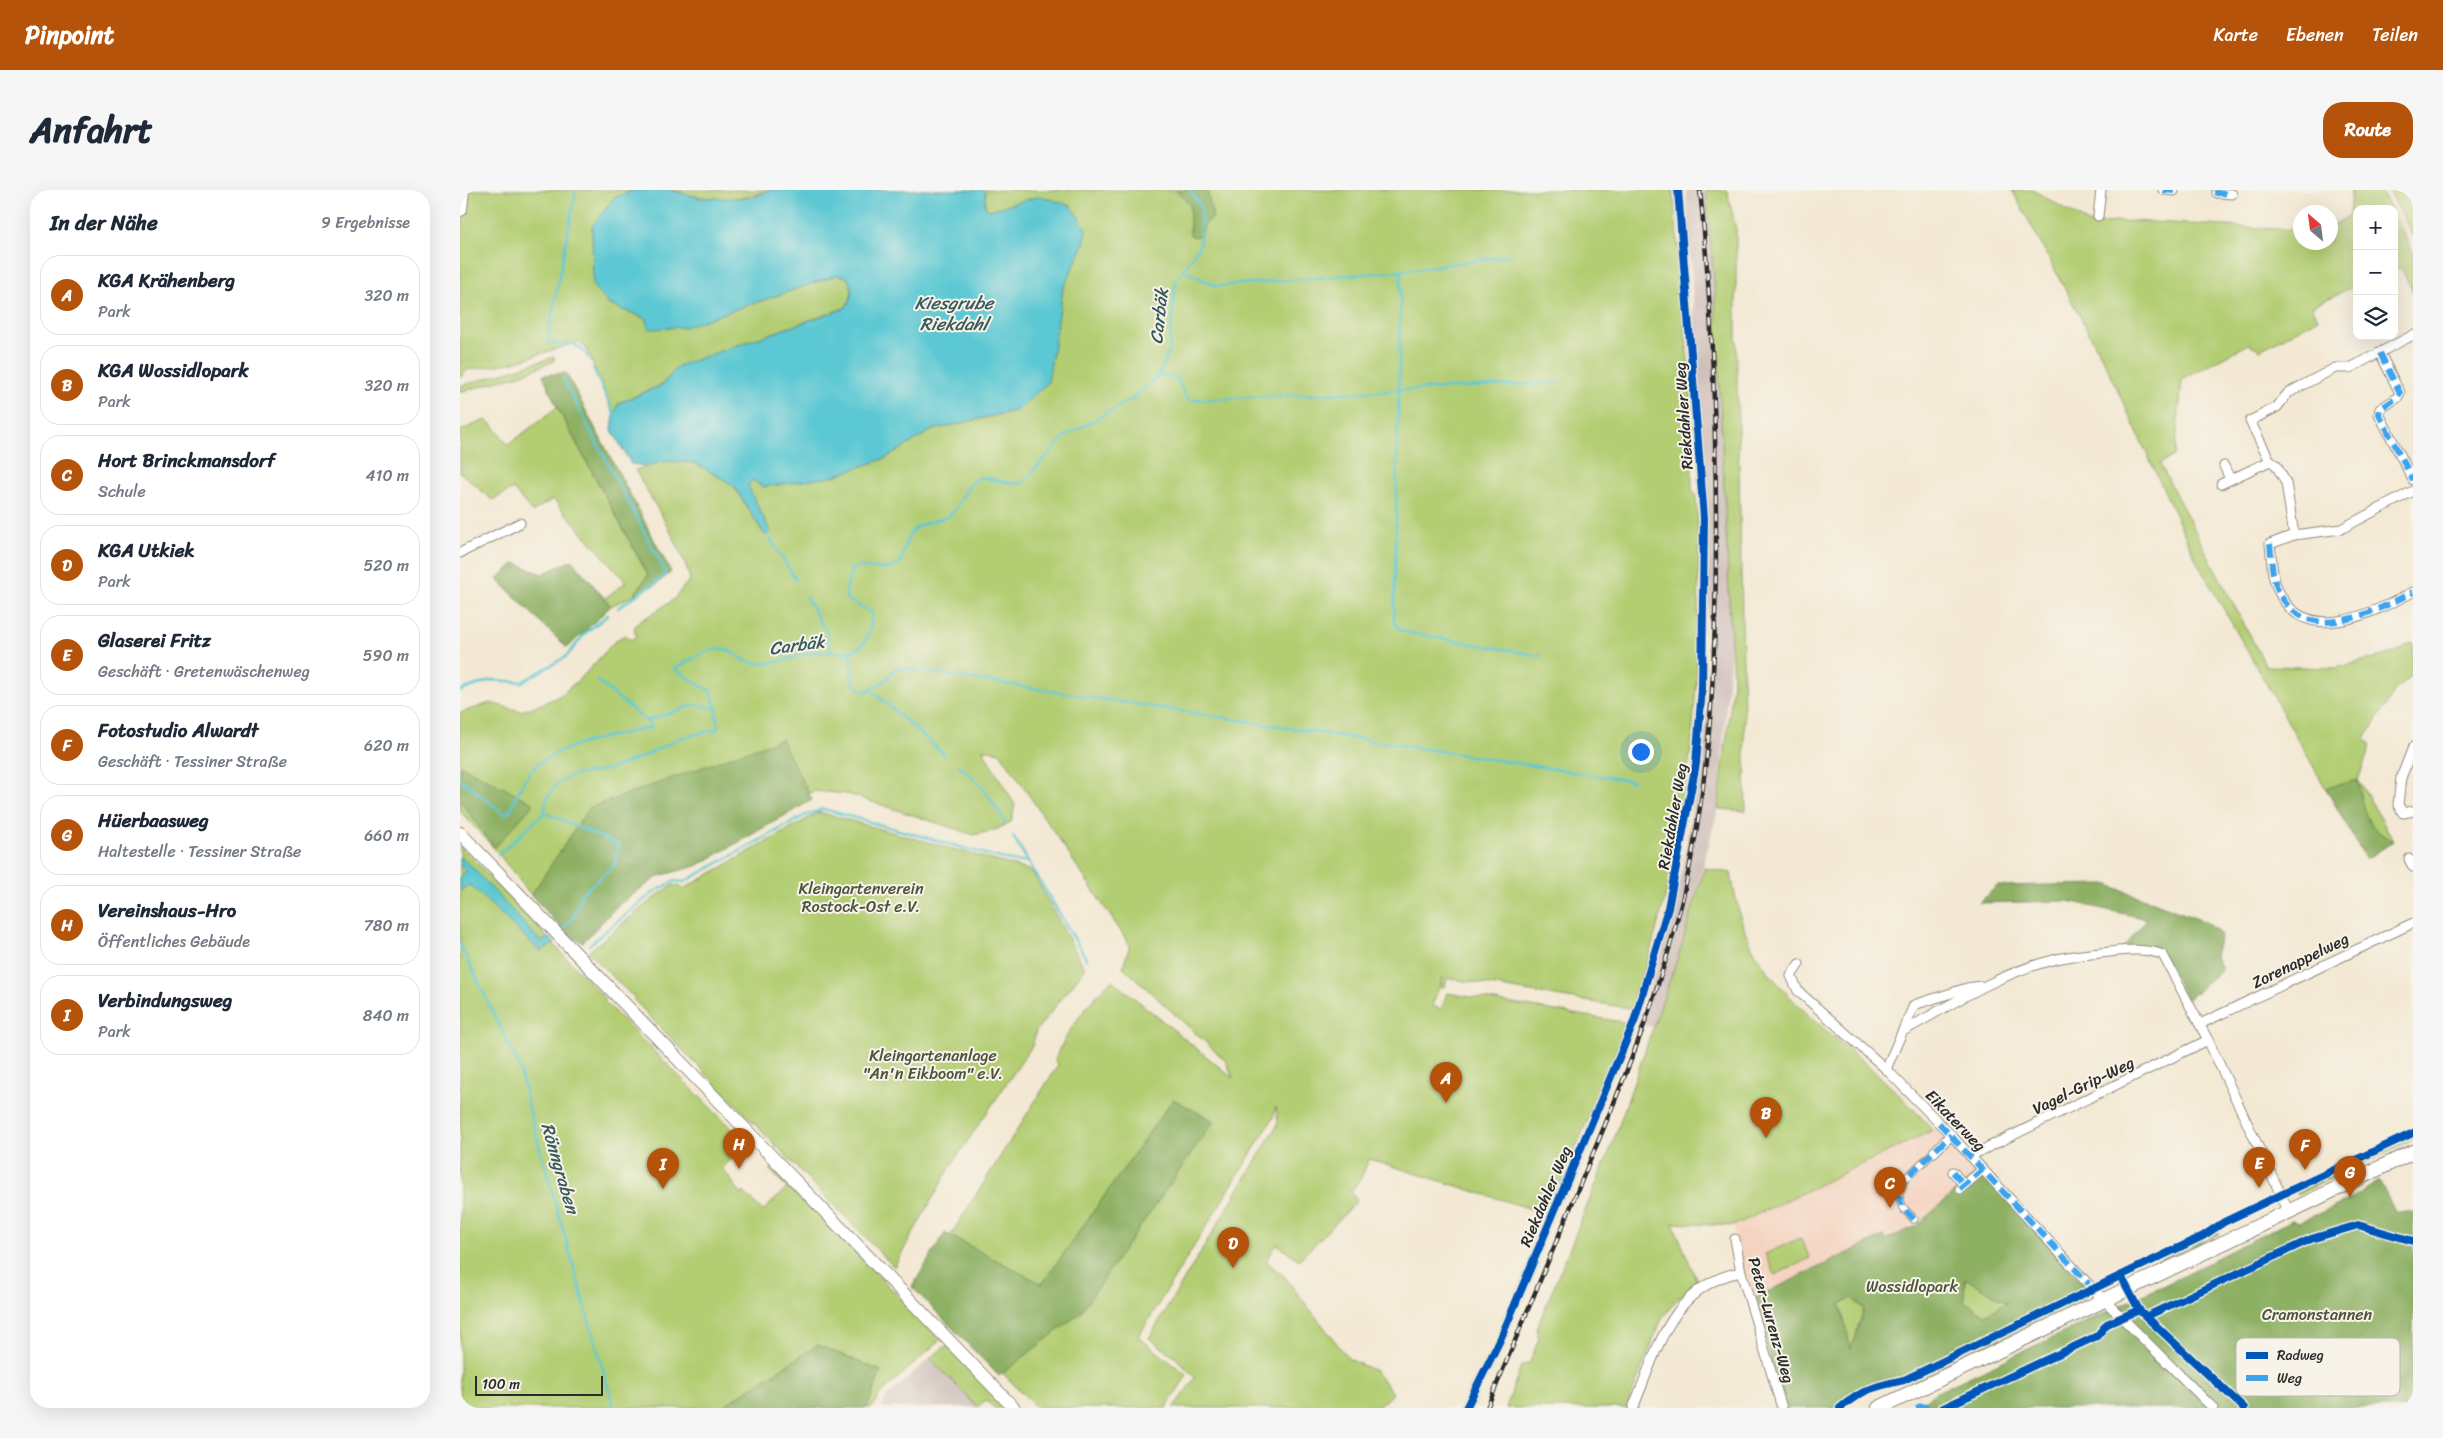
<!DOCTYPE html>
<html lang="de">
<head>
<meta charset="utf-8">
<style>
	body { margin:0; font-family:Sriracha,sans-serif; background:#f6f6f7; color:#1f2937 }
	.controls { position:absolute; right:15px; top:15px; display:grid; overflow:hidden; border-radius:10px; box-shadow:0 5px 20px #0002 }
	.controls button { width:45px; height:45px; display:grid; place-items:center; padding:0; border:0; border-bottom:1px solid #e0e1e3; background:#fff; color:#1f2937; font:25px sans-serif }
	.compass { position:absolute; left:1833px; top:15px; width:45px; height:45px; border-radius:50%; background:#fff; box-shadow:0 5px 20px #0002; rotate:332deg }
	.scale { position:absolute; left:15px; bottom:12px; width:128px; box-sizing:border-box; padding-left:5px; border:2px solid #2b2b2b; border-top:0; font-size:14px; line-height:18px; white-space:nowrap; color:#2b2b2b; -webkit-text-stroke:4px #f7f3e8; paint-order:stroke }
	.you { position:absolute; left:1180px; top:561px; width:18px; height:18px; margin:-12px; border:4px solid #fff; border-radius:50%; background:#1a73e8; box-shadow:0 0 0 8px #1a73e833 }
	.badge { display:grid; place-items:center; width:32px; height:32px; border-radius:50%; background:#b45309; color:#fff; font-size:16px; font-weight:700 }
	.pin { position:absolute; translate:-50% -41px; filter:drop-shadow(0 1px 2px #0008) }
	.pin::after { content:''; position:absolute; top:26px; width:18px; height:15px; background:inherit; clip-path:polygon(0 0,100% 0,50% 100%) }
	.list { margin:0; padding:0; list-style:none }
	h2 { display:flex; justify-content:space-between; align-items:center; height:65px; margin:0; padding:0 20px; font-size:21px }
	h2 small { font-size:16px; font-weight:400; color:#747a83 }
	.list li { display:grid; grid-template-columns:32px 1fr auto; gap:15px; align-items:center; box-sizing:border-box; height:80px; margin:0 10px 10px; padding:0 10px; border:1px solid #e0e1e3; border-radius:20px }
	.list b { display:block; font-size:19px; white-space:nowrap }
	.list p { margin:0; font-size:16px; white-space:nowrap; color:#747a83 }
	.list em { font-size:16px; font-style:normal; color:#747a83 }
	.icon { flex:none; width:28px; height:28px; fill:none; stroke:currentColor; stroke-width:2; stroke-linecap:round; stroke-linejoin:round }
	.map { position:relative; flex:none; width:1953px; height:1218px; overflow:hidden; border-radius:20px }
	header { display:flex; align-items:center; gap:30px; box-sizing:border-box; height:70px; padding:0 25px; background:#b45309; color:#fff }
	header strong { font-size:24px }
	nav { display:flex; gap:28px; margin-inline-start:auto; font-size:18px }
	.intro { display:flex; align-items:center; justify-content:space-between; box-sizing:border-box; height:120px; padding:0 30px }
	h1 { margin:0; font-size:35px }
	.button { padding:12px 22px; border-radius:20px; background:#b45309; color:#fff; font-size:18px; font-weight:700 }
	main { display:flex; gap:30px; padding:0 30px }
	aside { flex:1; background:#fff; border-radius:20px; box-shadow:0 5px 20px #0002 }
	.map>svg:first-child { display:block }
	.built { fill:#f4d3c0 }
	.industrial { fill:#d0c0bc }
	.green { fill:#b2cd72; stroke:#6e7c4e }
	.forest { fill:#8db064; stroke:#5c6e48; fill-rule:evenodd }
	.water { fill:#5bc8d3; stroke:#437a7f }
	.lines { fill:none; stroke-linecap:round; stroke-linejoin:round }
	.stream { stroke:#5bc8d3; stroke-width:2.5 }
	.pedestrian-casing { stroke:#8f8a7f; stroke-width:9 }
	.minor-casing { stroke:#8f8a7f; stroke-width:11 }
	.secondary-casing { stroke:#8f8a7f; stroke-width:14 }
	.primary-casing { stroke:#8f8a7f; stroke-width:16 }
	.pedestrian { stroke:#fff; stroke-width:7 }
	.minor { stroke:#fff; stroke-width:9 }
	.secondary { stroke:#fff; stroke-width:12 }
	.primary { stroke:#fff; stroke-width:14 }
	.rail-casing { stroke:#2b2b2b; stroke-width:4.5 }
	.rail { stroke:#f7f3e8; stroke-width:2.5; stroke-dasharray:8; stroke-linecap:butt }
	.quiet { stroke:#3ea3eb; stroke-width:6; stroke-dasharray:12 6; stroke-linecap:butt }
	.cycleway-casing { stroke:#f7f3e8; stroke-width:11 }
	.cycleway { stroke:#0057b8; stroke-width:8 }
	.labels { text-anchor:middle; stroke-width:4; stroke-linejoin:round; paint-order:stroke }
	.street-label { font-size:16px; fill:#2b2b2b; stroke:#f7f3e8 }
	.park-label { font-size:16px; fill:#4d543d; stroke:#f7f3e8 }
	.water-label { font-size:18px; font-style:italic; fill:#395a5d; stroke:#f7f3e8 }
	.key { fill:#f7f3e8; stroke:#bab7af; stroke-width:1 }
	.key-label { font-size:14px; fill:#2b2b2b }
</style>
</head>
<body>
<header>
<strong>Pinpoint</strong>
<nav><a>Karte</a><a>Ebenen</a><a>Teilen</a></nav>
</header>
<div class="intro"><h1>Anfahrt</h1><a class="button">Route</a></div>
<main>
<aside>
<h2>In der Nähe<small>9 Ergebnisse</small></h2>
<ul class="list">
<li><span class="badge">A</span><div><b>KGA Krähenberg</b><p>Park</p></div><em>320 m</em></li>
<li><span class="badge">B</span><div><b>KGA Wossidlopark</b><p>Park</p></div><em>320 m</em></li>
<li><span class="badge">C</span><div><b>Hort Brinckmansdorf</b><p>Schule</p></div><em>410 m</em></li>
<li><span class="badge">D</span><div><b>KGA Utkiek</b><p>Park</p></div><em>520 m</em></li>
<li><span class="badge">E</span><div><b>Glaserei Fritz</b><p>Geschäft · Gretenwäschenweg</p></div><em>590 m</em></li>
<li><span class="badge">F</span><div><b>Fotostudio Alwardt</b><p>Geschäft · Tessiner Straße</p></div><em>620 m</em></li>
<li><span class="badge">G</span><div><b>Hüerbaasweg</b><p>Haltestelle · Tessiner Straße</p></div><em>660 m</em></li>
<li><span class="badge">H</span><div><b>Vereinshaus-Hro</b><p>Öffentliches Gebäude</p></div><em>780 m</em></li>
<li><span class="badge">I</span><div><b>Verbindungsweg</b><p>Park</p></div><em>840 m</em></li>
</ul>
</aside>
<div class="map">
<svg width="1953" height="1218" viewBox="0 0 1953 1218">
	<rect width="100%" height="100%" fill="#f7f3e8"/>
	<filter id="ink" filterUnits="userSpaceOnUse"><feTurbulence type="fractalNoise" baseFrequency=".02" numOctaves="2"/><feDisplacementMap in="SourceGraphic" scale="10" xChannelSelector="R" yChannelSelector="G"/><feConvolveMatrix kernelMatrix="1 2 1 2 8 2 1 2 1" color-interpolation-filters="sRGB"/></filter>
	<filter id="wash" filterUnits="userSpaceOnUse"><feTurbulence type="fractalNoise" baseFrequency=".0096" numOctaves="4" result="noise"/><feDisplacementMap in="SourceGraphic" scale="20" xChannelSelector="R" yChannelSelector="G"/><feGaussianBlur stdDeviation="1.12" result="paint"/><feColorMatrix in="noise" values="0 0 0 0 0 0 0 0 0 0 0 0 0 0 0 0 0 1.4 0 .05"/><feComposite in="paint" operator="in"/></filter>
	<g filter="url(#wash)">
		<rect width="100%" height="100%" fill="#f3e8d3"/>
		<!-- built -->
		<path class="built" d="M1479,933L1520,980L1456,1036L1425,1050L1422,1046L1290,1110L1281,1082L1273,1036L1472,940Z"/>
		<!-- industrial -->
		<g class="industrial">
			<path d="M1226,0H1253L1272,443L1258,619L1221,758L1194,837L1178,834L1205,751L1224,670L1246,529L1249,470L1247,328Z"/>
			<path d="M470,1168L517,1217L421,1218L428,1206Z"/>
		</g>
		<!-- green -->
		<g class="green">
			<path d="M7,0H174L154,8L148,114L185,128L224,137L377,85L387,87C394,99 393,107 385,118L218,176L202,195L159,213L154,224L126,158L118,152L51,173L7,180L0,188V55Z"/>
			<path d="M209,0H310C278,14 242,9 209,0Z"/>
			<path d="M525,0H1213L1232,218V301L1236,304L1239,360L1237,484L1231,560L1206,705L1174,819L987,788L985,797H981L983,787L972,816L981,819L987,803L1168,833L1088,1024L909,969L902,986L891,1002L897,1011L839,1070L817,1054L806,1071L824,1086L889,1169L915,1181L933,1203L917,1218H713L735,1188L716,1168L689,1148L818,934L816,917L813,928L678,1147L727,1185L706,1218H577L458,1097L598,875L595,869C608,840 628,812 652,790L773,888L766,871L663,777L670,755L540,562L522,559L555,615L551,632L535,640L514,645L388,604L355,601L323,615L186,688L116,749L71,705L34,658L0,621V523L30,513L61,521L82,514L101,505L124,485L156,450L165,445L171,450L177,446L174,441L176,434L213,410L230,389C219,349 195,317 175,280L206,271L235,273L273,295L305,345L310,341L287,296L292,290L426,268L472,240L558,220L587,192L603,99L624,54L581,6L529,20L525,18Z"/>
			<path d="M1246,0H1267L1276,40V138L1286,621L1258,619L1273,493L1255,102Z"/>
			<path d="M1552,0H1573L1630,34L1672,31L1840,40V52H1870L1871,36L1889,26L1891,0H1921L1931,19H1897V95L1852,116L1858,129L1800,160L1789,154L1722,189L1715,265L1700,274L1806,476L1875,478L1934,463L1953,452V484L1936,499L1904,550L1911,554L1898,590L1934,651L1906,669L1738,374L1644,171Z"/>
			<path d="M1929,0H1953V46Z"/>
			<path d="M1934,25L1953,62V102L1941,78H1934Z"/>
			<path d="M94,167V171L60,185L0,202V194L1,196Z"/>
			<path d="M97,217L188,385L174,405L151,416L144,409L166,392L93,309L72,322L53,299L32,310L0,282V241L25,230L33,235L48,255Z"/>
			<path d="M359,622L572,681L625,779L576,841L572,856L492,974L434,1077L173,809L175,807L169,803L128,762L194,708L213,695L225,698Z"/>
			<path d="M0,655L145,809L144,811L288,955L262,978L282,1005L284,1002L303,1021L327,998L310,980H319L480,1150L420,1204L412,1218H407L421,1181L358,1155L260,1218H0V675L6,681L12,677L0,667Z"/>
			<path d="M1244,678L1271,683C1276,714 1283,745 1301,772C1329,813 1368,841 1405,873C1429,894 1451,916 1473,940L1273,1036L1213,1033L1237,1091L1218,1108L1202,1128L1166,1218H1046L1061,1176L1070,1172L1079,1148L1076,1140L1152,955L1221,758Z"/>
			<path d="M1953,945V949L1837,1005L1836,1002Z"/>
			<path d="M1340,1048L1350,1068L1315,1085L1305,1064Z"/>
			<path d="M1505,1088L1548,1113L1525,1125L1504,1111Z"/>
			<path d="M1626,1104L1624,1109L1451,1193L1449,1190Z"/>
			<path d="M1392,1108L1404,1119L1391,1160L1380,1114Z"/>
			<path d="M487,1155L547,1218H534L526,1210L517,1217L470,1168Z"/>
		</g>
		<!-- forest -->
		<g class="forest">
			<path d="M716,0H747L753,27L744,35L741,45L735,47L730,45V15Z"/>
			<path d="M106,183L211,382L195,395L174,405L188,385L97,217L83,185Z"/>
			<path d="M112,370L151,416L107,458L37,389L55,373L82,384Z"/>
			<path d="M321,549L352,610L237,676L199,686L157,716L123,752L108,745L71,705L129,618Z"/>
			<path d="M0,575L74,614L34,658L0,610Z"/>
			<path d="M1898,590C1903,620 1904,638 1934,651L1906,669L1866,598Z"/>
			<path d="M1646,694L1748,733L1761,745L1755,765L1762,779L1727,810L1703,765L1663,758L1687,729L1608,711L1519,713L1537,696Z"/>
			<path d="M713,909L754,931L619,1124L539,1186L452,1097L485,1043L582,1094Z"/>
			<path d="M1520,980L1626,1096V1101L1451,1185L1411,1195L1392,1205L1375,1218H1324L1293,1109L1423,1046L1425,1050L1456,1036ZM1505,1088L1547,1113L1525,1125L1504,1111ZM1392,1108L1404,1119L1391,1159L1380,1114Z"/>
			<path d="M1919,990L1935,1022H1953V1218H1460L1458,1215L1477,1202L1732,1082L1758,1067L1832,1030L1838,1032C1866,1021 1896,1009 1919,990Z"/>
			<path d="M1757,1041L1759,1044L1665,1090L1664,1087Z"/>
			<path d="M358,1155L421,1181L407,1218H260Z"/>
		</g>
		<!-- water -->
		<g class="water">
			<path d="M174,0H209L241,8H292L310,0H525V17L529,20L581,6L611,16L626,39L624,54L603,99L588,192L558,220L472,240L426,268L371,287L304,297L292,290L288,296L310,341L305,345L273,295L235,273L206,271L186,276L171,274L152,240L154,224L159,213L202,195L218,176L385,118C393,107 394,99 387,87L377,85L224,137L189,139L185,128L148,114L133,96L132,36L154,8Z"/>
			<path d="M0,667L12,677L80,751L90,748L95,753L80,761L9,694L0,701V688L6,681L0,675Z"/>
		</g>
		<g class="lines">
			<!-- stream -->
			<g class="stream">
				<path d="M116,0L87,151C104,160 110,143 128,167"/>
				<path d="M723,80L757,96L941,81L934,432L941,441L1081,466"/>
				<path d="M941,81L1052,65"/>
				<path d="M133,178L154,224"/>
				<path d="M700,185L717,188L725,206L729,210L1099,193"/>
				<path d="M103,189L205,381V385L158,418"/>
				<path d="M307,344L336,390"/>
				<path d="M346,407L367,444L372,463"/>
				<path d="M389,463C397,480 383,490 405,502L426,490L436,477L1173,591"/>
				<path d="M138,491L186,531L234,515L256,518"/>
				<path d="M411,500L485,565"/>
				<path d="M0,501L31,490L62,492L107,466L125,443L148,425"/>
				<path d="M499,576C523,594 531,609 546,633"/>
				<path d="M0,589L43,623H49C55,610 61,593 70,582C95,553 156,546 192,537L186,531"/>
				<path d="M85,623L159,655L154,676L122,703L114,726L100,743"/>
				<path d="M553,646L627,770"/>
				<path d="M38,665L84,623L87,608L95,595L110,586L150,579L184,566L220,548L258,539L256,518L251,502L214,479C227,473 247,457 263,459C272,460 281,470 290,472C311,477 331,467 351,463C374,459 401,472 409,441C411,434 413,429 411,422L388,410L385,406L391,380L396,377L429,379L440,373C448,348 446,337 473,331C479,329 486,329 491,324C504,311 502,298 520,287L556,294L563,292L605,246L671,210L699,185L709,161L716,91L740,55L741,18L730,0"/>
				<path d="M0,754L58,874L76,945L154,1218"/>
				<path d="M129,755L194,702L215,691L224,692L344,626L363,619L536,667L559,672L567,671"/>
			</g>
		</g>
	</g>
	<g filter="url(#ink)">
		<g class="lines">
			<defs>
				<path id="pedestrian" d="M1454,1029L1443,1018L1438,1005L1444,990L1474,962"/>
				<g id="minor">
					<path d="M1703,0L1714,1"/>
					<path d="M1757,0V3L1772,4"/>
					<path d="M1638,26L1641,0"/>
					<path d="M1920,163L1940,203L1937,208L1920,219L1919,224L1953,290"/>
					<path d="M1764,276L1770,289"/>
					<path d="M1761,294L1810,271"/>
					<path d="M1953,301L1881,339L1834,345L1810,354C1812,369 1811,386 1818,400C1844,458 1913,423 1953,402"/>
					<path d="M1834,345L1826,293L1816,275L1810,271L1790,231L1817,217L1828,203L1875,178H1890L1953,145"/>
					<path d="M0,363L60,333"/>
					<path d="M1953,557L1941,588L1938,615L1943,623L1953,621"/>
					<path d="M1949,669L1953,677"/>
					<path d="M1339,774L1331,786L1338,801L1426,879L1491,945L1633,1099L1753,1218"/>
					<path d="M1740,834L1953,733"/>
					<path d="M1445,840C1492,814 1540,783 1593,770C1611,765 1631,764 1650,762C1667,760 1687,758 1703,765L1748,850L1829,1022"/>
					<path d="M1426,879L1454,815L1507,798L1521,796"/>
					<path d="M1474,962L1491,945"/>
					<path d="M1510,966L1748,850"/>
					<path d="M1493,982L1504,995"/>
					<path d="M1500,999L1522,980"/>
					<path d="M1275,1049L1281,1082L1322,1218"/>
					<path d="M1006,1218L1040,1150L1174,832L1208,718L1236,574L1242,498L1244,328L1218,0"/>
					<path d="M1173,1218C1197,1161 1211,1095 1281,1082"/>
				</g>
				<path id="secondary" d="M0,643L554,1218"/>
				<g id="primary">
					<path d="M0,19L2,0"/>
					<path d="M1419,1218L1953,962"/>
				</g>
			</defs>
			<!-- pedestrian casing -->
			<use href="#pedestrian" class="pedestrian-casing"/>
			<!-- minor casing -->
			<use href="#minor" class="minor-casing"/>
			<!-- secondary casing -->
			<use href="#secondary" class="secondary-casing"/>
			<!-- primary casing -->
			<use href="#primary" class="primary-casing"/>
			<!-- pedestrian -->
			<use href="#pedestrian" class="pedestrian"/>
			<!-- minor -->
			<use href="#minor" class="minor"/>
			<!-- secondary -->
			<use href="#secondary" class="secondary"/>
			<!-- primary -->
			<use href="#primary" class="primary"/>
			<defs>
				<path id="rail" d="M1027,1218C1061,1136 1095,1055 1129,973C1165,888 1200,801 1222,711C1252,586 1256,468 1256,341C1256,227 1252,113 1240,0"/>
			</defs>
			<!-- rail casing -->
			<use href="#rail" class="rail-casing"/>
			<!-- rail -->
			<use href="#rail" class="rail"/>
			<!-- quiet -->
			<g class="quiet">
				<path d="M1703,0L1714,1"/>
				<path d="M1757,0V3L1772,4"/>
				<path d="M1920,163L1940,203L1937,208L1920,219L1919,224L1953,290"/>
				<path d="M1810,354C1812,369 1811,386 1818,400C1844,458 1913,423 1953,402"/>
				<path d="M1479,933L1629,1094"/>
				<path d="M1493,982L1504,995"/>
				<path d="M1500,999L1522,980"/>
				<path d="M1454,1029L1443,1018L1438,1005L1444,990L1491,945"/>
				<path d="M1456,1218L1461,1216L1469,1218"/>
			</g>
			<defs>
				<g id="cycleway">
					<path d="M1661,1086L1679,1120L1784,1218"/>
					<path d="M1687,1126L1851,1049L1898,1035L1953,1051"/>
					<path d="M1006,1218L1040,1150L1174,832L1208,718L1236,574L1242,498L1244,328L1218,0"/>
					<path d="M1380,1218C1403,1199 1416,1196 1444,1190L1743,1046L1764,1032L1812,1009L1953,943"/>
					<path d="M1483,1218L1637,1146L1647,1134L1679,1120"/>
				</g>
			</defs>
			<!-- cycleway casing -->
			<use href="#cycleway" class="cycleway-casing"/>
			<!-- cycleway -->
			<use href="#cycleway" class="cycleway"/>
		</g>
	</g>
	<g class="labels">
		<!-- street labels -->
		<g class="street-label">
			<text transform="translate(1223 226) rotate(-94)" y="6">Riekdahler Weg</text>
			<text transform="translate(1212 626) rotate(-80)" y="6">Riekdahler Weg</text>
			<text transform="translate(1840 770) rotate(-26)" y="6">Zorenappelweg</text>
			<text transform="translate(1623 895) rotate(-26)" y="6">Vagel-Grip-Weg</text>
			<text transform="translate(1496 930) rotate(46)" y="6">Eikaterweg</text>
			<text transform="translate(1085 1006) rotate(-67)" y="6">Riekdahler Weg</text>
			<text transform="translate(1312 1130) rotate(74)" y="6">Peter-Lurenz-Weg</text>
		</g>
		<!-- park labels -->
		<g class="park-label">
			<text x="401" y="704">Kleingartenverein<tspan x="401" dy="18">Rostock-Ost e.V.</tspan></text>
			<text x="473" y="871">Kleingartenanlage<tspan x="473" dy="18">"An'n Eikboom" e.V.</tspan></text>
			<text x="1452" y="1102">Wossidlopark</text>
			<text x="1857" y="1130">Cramonstannen</text>
		</g>
		<!-- water labels -->
		<g class="water-label">
			<text x="494" y="119">Kiesgrube<tspan x="494" dy="21">Riekdahl</tspan></text>
			<text transform="translate(699 126) rotate(-84)" y="6">Carbäk</text>
			<text transform="translate(337 455) rotate(-8)" y="6">Carbäk</text>
			<text transform="translate(100 978) rotate(74)" y="6">Rönngraben</text>
		</g>
	</g>
	<!-- legend -->
	<rect x="1776" y="1148" width="164" height="58" rx="8" class="key"/>
	<rect x="1786" y="1162" width="22" height="7" fill="#0057b8"/>
	<rect x="1786" y="1185" width="22" height="6" fill="#3ea3eb"/>
	<g class="key-label">
		<text x="1817" y="1170">Radweg</text>
		<text x="1817" y="1193">Weg</text>
	</g>
</svg>
<div class="controls">
<button>+</button>
<button>−</button>
<button><svg class="icon" aria-label="layers" viewBox="0 0 24 24"><path d="M12 4l9 5-9 5-9-5zM3 14l9 5 9-5"/></svg></button>
</div>
<svg class="compass" viewBox="-18 -18 36 36"><path d="M0-13l5 13h-10z" fill="#e53935"/><path d="M0 13l5-13h-10z" fill="#747a83"/></svg>
<div class="scale">100 m</div>
<div class="you"></div>
<div class="pin badge" style="left:986px;top:913px">A</div>
<div class="pin badge" style="left:1306px;top:948px">B</div>
<div class="pin badge" style="left:1430px;top:1018px">C</div>
<div class="pin badge" style="left:773px;top:1078px">D</div>
<div class="pin badge" style="left:1799px;top:998px">E</div>
<div class="pin badge" style="left:1845px;top:980px">F</div>
<div class="pin badge" style="left:1890px;top:1007px">G</div>
<div class="pin badge" style="left:279px;top:979px">H</div>
<div class="pin badge" style="left:203px;top:999px">I</div>
</div>
</main>
</body>
</html>
